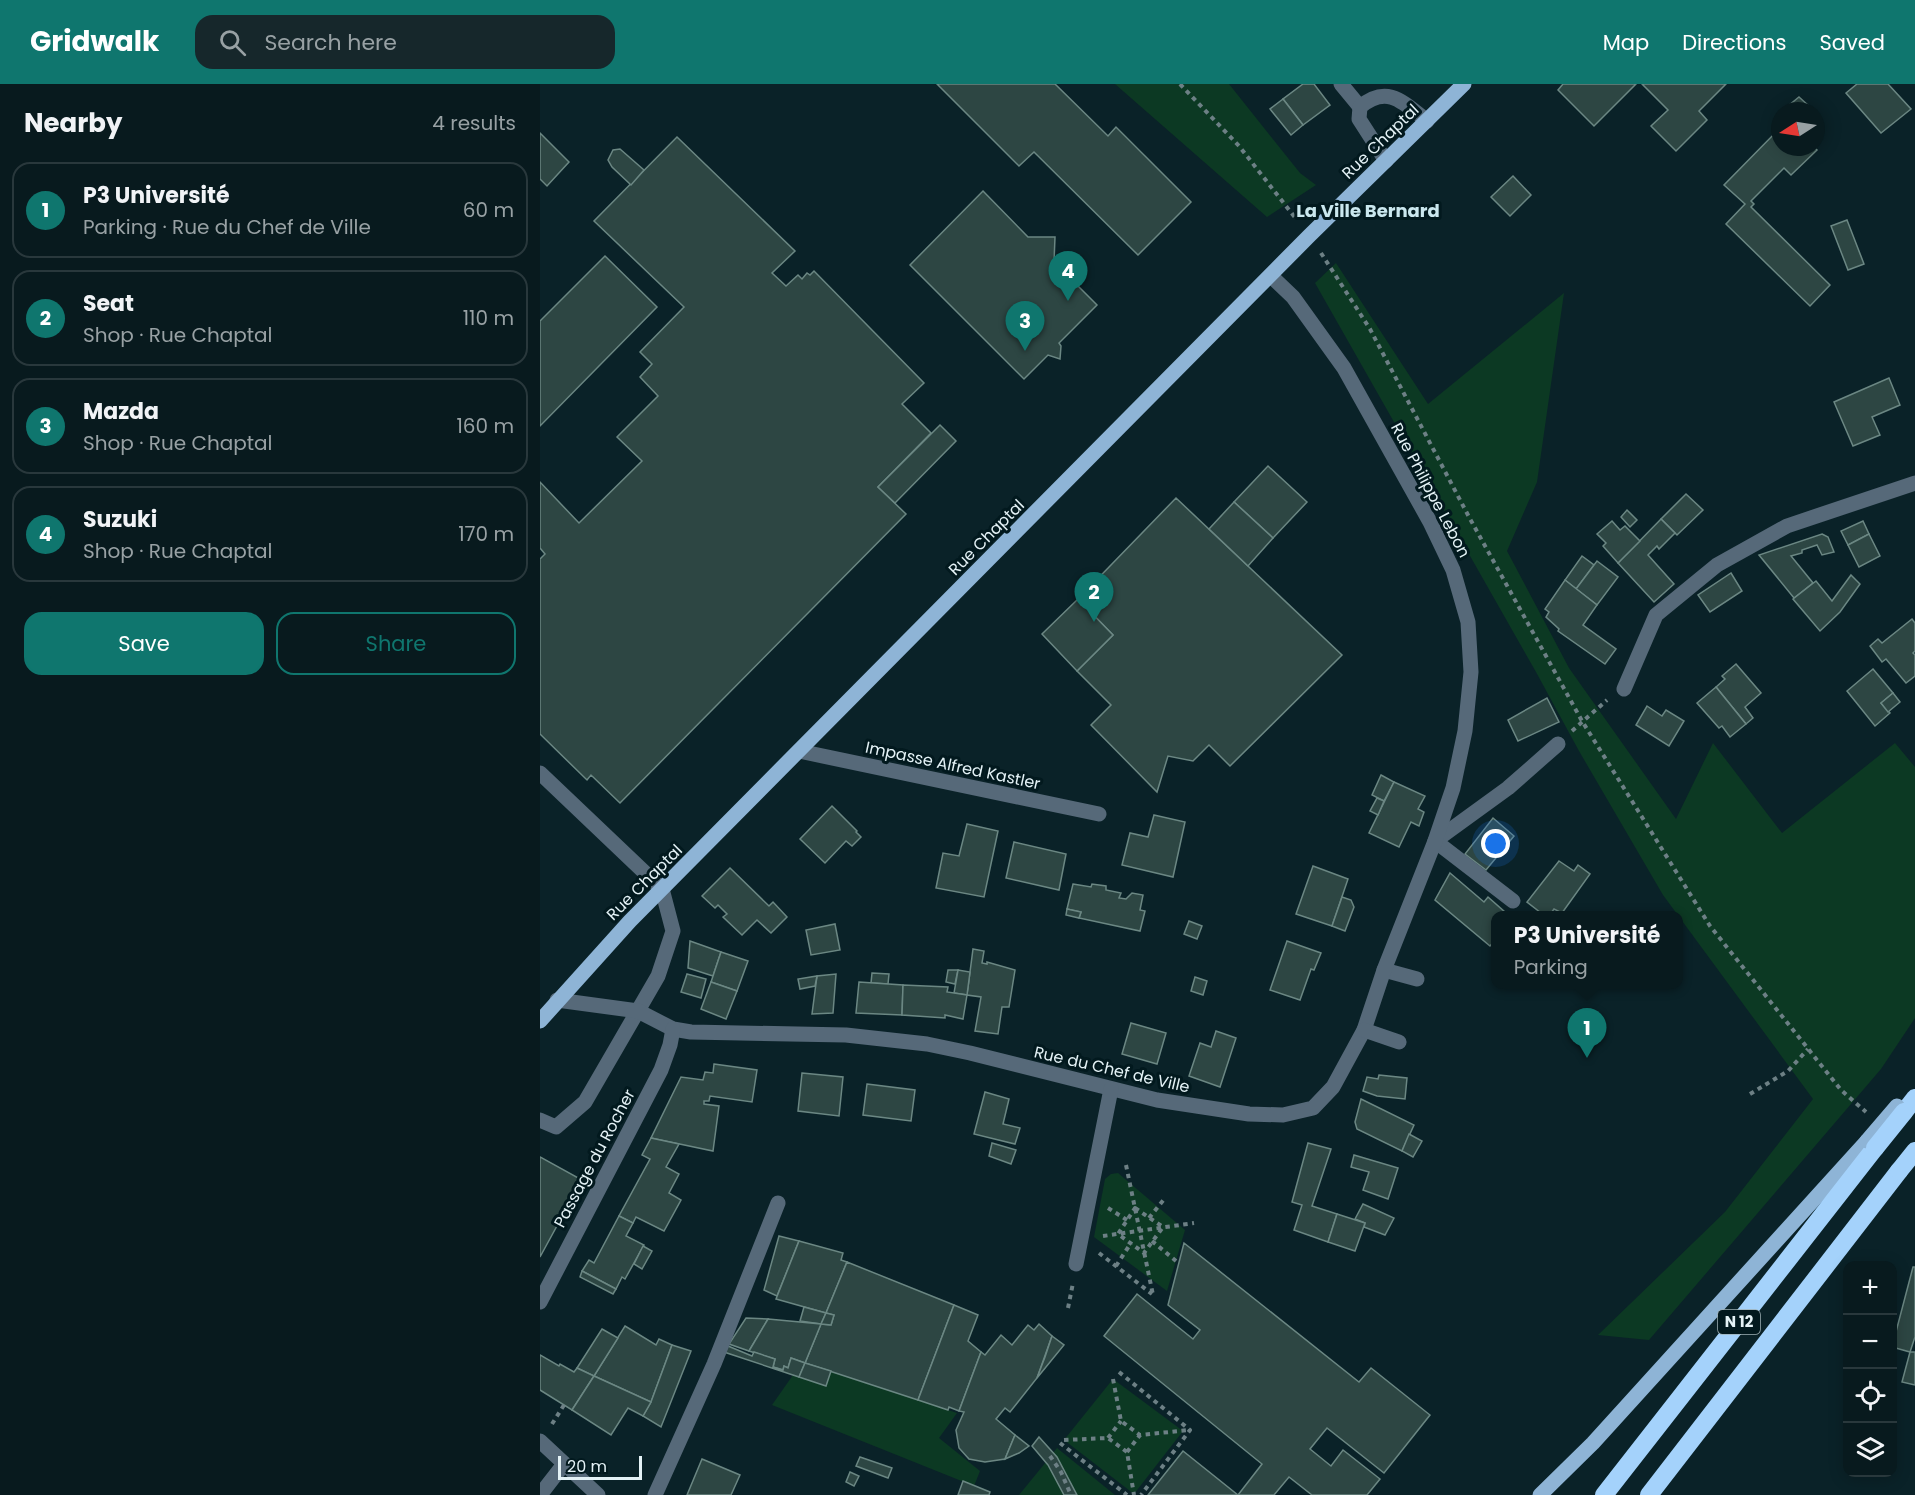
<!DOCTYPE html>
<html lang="en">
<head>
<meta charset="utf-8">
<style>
	body { margin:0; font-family:Poppins,sans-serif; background:#16272b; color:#f1f3f6 }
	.controls { position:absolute; right:18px; bottom:18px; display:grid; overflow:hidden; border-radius:12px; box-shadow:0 3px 15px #0003 }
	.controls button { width:54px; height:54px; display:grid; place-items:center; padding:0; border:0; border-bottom:2px solid #29383c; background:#081a1e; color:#f1f3f6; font:30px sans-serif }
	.compass { position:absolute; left:1231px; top:18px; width:54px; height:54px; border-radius:50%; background:#081a1e; box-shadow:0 3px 15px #0003; rotate:258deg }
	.scale { position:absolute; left:18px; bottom:15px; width:84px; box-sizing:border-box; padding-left:6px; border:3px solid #e4f2f6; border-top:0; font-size:16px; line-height:21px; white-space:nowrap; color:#e4f2f6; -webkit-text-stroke:4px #02191e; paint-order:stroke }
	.you { position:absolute; left:956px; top:760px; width:21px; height:21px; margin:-15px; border:4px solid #fff; border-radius:50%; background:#1a73e8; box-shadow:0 0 0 9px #1a73e833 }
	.badge { display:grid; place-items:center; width:39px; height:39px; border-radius:50%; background:#0f766e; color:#fff; font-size:20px; font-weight:700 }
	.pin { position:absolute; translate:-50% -50px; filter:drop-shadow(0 2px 3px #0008) }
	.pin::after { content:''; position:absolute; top:32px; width:21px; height:18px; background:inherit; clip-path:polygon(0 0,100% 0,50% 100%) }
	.popup { position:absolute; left:951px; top:827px; width:192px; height:78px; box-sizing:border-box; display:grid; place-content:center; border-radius:12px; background:#081a1e; filter:drop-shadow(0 2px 4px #0005); font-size:20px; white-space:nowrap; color:#98a1a4 }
	.popup b { font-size:22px; color:#f1f3f6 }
	.popup::after { content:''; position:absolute; left:50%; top:100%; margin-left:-12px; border:12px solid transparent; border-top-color:#081a1e }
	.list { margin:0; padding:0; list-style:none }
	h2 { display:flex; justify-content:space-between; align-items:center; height:78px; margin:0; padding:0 24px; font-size:26px }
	h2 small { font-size:20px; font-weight:400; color:#98a1a4 }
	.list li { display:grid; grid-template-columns:39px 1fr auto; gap:18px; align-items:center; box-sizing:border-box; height:96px; margin:0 12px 12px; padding:0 12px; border:2px solid #29383c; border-radius:18px }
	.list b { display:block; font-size:22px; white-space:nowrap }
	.list p { margin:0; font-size:20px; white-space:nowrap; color:#98a1a4 }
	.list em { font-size:20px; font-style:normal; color:#98a1a4 }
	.actions { display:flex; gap:12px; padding:18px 24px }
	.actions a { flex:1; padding:14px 0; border:2px solid #0f766e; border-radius:18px; text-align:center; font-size:21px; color:#0f766e }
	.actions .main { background:#0f766e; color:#fff }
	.icon { flex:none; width:33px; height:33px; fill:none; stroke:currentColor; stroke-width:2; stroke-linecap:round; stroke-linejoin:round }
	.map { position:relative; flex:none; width:1375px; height:1411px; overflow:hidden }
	header { display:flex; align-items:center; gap:36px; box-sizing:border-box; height:84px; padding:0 30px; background:#0f766e; color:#fff }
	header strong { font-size:28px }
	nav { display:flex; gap:33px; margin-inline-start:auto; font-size:21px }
	.search { width:420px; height:54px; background:#16272b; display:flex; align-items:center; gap:15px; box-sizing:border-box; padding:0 21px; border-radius:18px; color:#98a1a4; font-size:22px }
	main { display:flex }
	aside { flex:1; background:#081a1e }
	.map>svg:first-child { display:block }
	.green { fill:#0c3923 }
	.building { fill:#2d4643; stroke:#6b8783; stroke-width:1.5 }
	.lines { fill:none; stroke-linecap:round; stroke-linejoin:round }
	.path { stroke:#6d8085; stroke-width:4; stroke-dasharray:4.5 4.5; stroke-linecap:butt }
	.minor { stroke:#566979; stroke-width:15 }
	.major { stroke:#8eb4d6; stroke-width:15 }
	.highway { stroke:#a4d2fb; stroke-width:18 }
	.major-bridge { stroke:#8eb4d6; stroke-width:15 }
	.highway-bridge { stroke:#a4d2fb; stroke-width:18 }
	.labels { text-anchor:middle; stroke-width:6; stroke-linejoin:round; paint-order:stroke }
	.shield { fill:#02191e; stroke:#a0b1b5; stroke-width:1.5 }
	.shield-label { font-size:15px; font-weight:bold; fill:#e4f2f6 }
	.street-label { font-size:16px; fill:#e4f2f6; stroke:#02191e }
	.neighbourhood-label { font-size:18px; font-weight:bold; fill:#cae7ee; stroke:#02191e }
</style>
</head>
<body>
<header>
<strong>Gridwalk</strong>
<div class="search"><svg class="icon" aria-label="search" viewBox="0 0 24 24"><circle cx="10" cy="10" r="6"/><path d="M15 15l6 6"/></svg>Search here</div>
<nav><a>Map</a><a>Directions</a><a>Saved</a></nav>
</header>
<main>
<aside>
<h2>Nearby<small>4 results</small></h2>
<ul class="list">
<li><span class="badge">1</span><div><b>P3 Université</b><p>Parking · Rue du Chef de Ville</p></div><em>60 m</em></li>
<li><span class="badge">2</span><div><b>Seat</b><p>Shop · Rue Chaptal</p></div><em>110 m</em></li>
<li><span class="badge">3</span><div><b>Mazda</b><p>Shop · Rue Chaptal</p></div><em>160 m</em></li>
<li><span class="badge">4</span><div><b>Suzuki</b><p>Shop · Rue Chaptal</p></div><em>170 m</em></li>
</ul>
<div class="actions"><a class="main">Save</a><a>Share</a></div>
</aside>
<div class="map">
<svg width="1375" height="1411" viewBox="0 0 1375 1411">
	<rect width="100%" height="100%" fill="#0a2228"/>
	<!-- green -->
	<g class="green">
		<path d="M575,0H689L760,89L776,101L727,133Z"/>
		<path d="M796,179L888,320L1024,209L997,398L967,467L1029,584L1136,735L1173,659L1242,749L1355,659L1375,683V934L1341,985L1109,1256L1058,1251L1185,1128L1273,1015L1123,811L1039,667L996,588L775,199Z"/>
		<path d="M578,1089L645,1146L627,1207L554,1153L565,1095L571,1090Z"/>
		<path d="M291,1287L417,1329L399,1354L440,1387L434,1402L232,1321L253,1291Z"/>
		<path d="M573,1295L643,1347L594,1410L524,1356Z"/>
		<path d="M517,1364L575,1411H537L513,1369Z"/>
		<path d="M506,1378L524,1411H479Z"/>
	</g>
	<!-- building -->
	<g class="building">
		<path d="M397,0H515L568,52L576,43L651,118L598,171L494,68L479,82Z"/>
		<path d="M763,0H774L790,21L763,41L743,15Z"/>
		<path d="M1023,0H1096L1054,42L1018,6Z"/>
		<path d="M1102,0H1186L1159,27L1167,36L1136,67L1111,42L1128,26Z"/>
		<path d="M1317,0H1348L1371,25L1341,49L1306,9Z"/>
		<path d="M1259,13L1270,23L1265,27H1242Z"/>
		<path d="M743,15L763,41L751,51L730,25Z"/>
		<path d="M1240,44V63H1274L1277,66L1251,91L1244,84L1211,117L1214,120L1211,123L1290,201L1270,222L1186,140L1205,120L1184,101Z"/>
		<path d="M0,49L29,78L7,102L0,95Z"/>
		<path d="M137,53L255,167L232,189L246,202L258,191L262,195L267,189L270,191L274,187L384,299L362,320L391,349L338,403L366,430L80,719L51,691L47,696L0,650V475L5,470L0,464V398L39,439L102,377L77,353L118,312L100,293L112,280L100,268L144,223L54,137Z"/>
		<path d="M80,65L104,86L91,101L72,83L68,76L73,66Z"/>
		<path d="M973,92L991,111L970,132L951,113Z"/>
		<path d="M443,107L488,153H515L514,178L557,221L519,259L521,262L520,275L508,271L484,295L370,181Z"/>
		<path d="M1307,136L1324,180L1308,186L1291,142Z"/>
		<path d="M65,172L117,223L0,342V237Z"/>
		<path d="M1349,294L1360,321L1332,333L1340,351L1313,362L1294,318Z"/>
		<path d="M400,341L416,357L355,419L338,403Z"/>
		<path d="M728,382L767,418L733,454L694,418Z"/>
		<path d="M1146,410L1163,426L1137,451L1121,435Z"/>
		<path d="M636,414L802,571L690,682L669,661L653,677L628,672L617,708L551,641L571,621L537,587L573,551L538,515Z"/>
		<path d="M694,418L733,454L708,482L669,445Z"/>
		<path d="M1087,426L1097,436L1090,443L1081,433Z"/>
		<path d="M1121,435L1135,449L1119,465L1117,462L1108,471L1134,500L1114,518L1078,479Z"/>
		<path d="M1072,437L1080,446L1085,442L1100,457L1078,479L1063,462L1066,459L1057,450Z"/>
		<path d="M1323,437L1329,450L1308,461L1301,447Z"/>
		<path d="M1282,450L1288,453L1294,468L1282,471L1277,461L1262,466V469L1251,472L1273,499L1254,514L1219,471Z"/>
		<path d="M1329,450L1340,472L1319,483L1308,461Z"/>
		<path d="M1042,472L1054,481L1036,505L1025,496Z"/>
		<path d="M1057,477L1078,493L1057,521L1036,505Z"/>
		<path d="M1191,489L1202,507L1170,528L1158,511Z"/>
		<path d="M1311,491L1320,500L1300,528L1280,547L1253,515L1276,497L1292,517Z"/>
		<path d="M1025,496L1057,521L1043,541L1076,565L1065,580L1018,547L1019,545L1006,533L1009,528L1005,525Z"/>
		<path d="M538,515L573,551L537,587L502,550Z"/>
		<path d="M1372,535L1375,539V567L1373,569L1375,571V592L1366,599L1346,575L1342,578L1330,562L1338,555L1342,559Z"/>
		<path d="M1196,580L1221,609L1205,623L1213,634L1206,640L1176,603L1185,595L1182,592Z"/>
		<path d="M1333,585L1353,609L1341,619L1350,629L1335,642L1307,607Z"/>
		<path d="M1176,603L1206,640L1190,653L1182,642L1179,644L1157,619Z"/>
		<path d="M1353,609L1360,618L1348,628L1341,619Z"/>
		<path d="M1007,614L1019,638L978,657L968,636Z"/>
		<path d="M1107,622L1122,632L1126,626L1144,637L1129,662L1096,641Z"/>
		<path d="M841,691L854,698L844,717L832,711Z"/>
		<path d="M854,698L885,712L878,725L884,728L879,742L871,738L859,763L829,749Z"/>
		<path d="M837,714L844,717L838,731L830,727Z"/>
		<path d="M292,722L317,747L316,748L321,753L312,762L306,757L285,779L260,755Z"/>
		<path d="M614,731L645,738L633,793L582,781L590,749L608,753Z"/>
		<path d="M953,734L974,752L946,786L925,770Z"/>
		<path d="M427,740L458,747L444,813L396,804L403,769L419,772Z"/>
		<path d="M474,758L526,770L519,806L466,794Z"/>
		<path d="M1019,777L1034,787L1038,781L1050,790L1022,829L1014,825L1009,832H1005L987,818Z"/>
		<path d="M773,782L808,795L792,842L756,830Z"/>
		<path d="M190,784L229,822L233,818L247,833L231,849L217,836L202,851L183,833L187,830L178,821L175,824L162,812Z"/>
		<path d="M910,789L944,818L948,813L966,829L964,832H956V855L950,862L895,816Z"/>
		<path d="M533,800L551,803L552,800L566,802V806L581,809L579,814L586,815L592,809L603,811L600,826L605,827L600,847L539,834L541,828L527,825Z"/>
		<path d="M802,813L811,816L814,823L805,847L792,842Z"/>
		<path d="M527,825L541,828L539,834L526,831Z"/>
		<path d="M649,837L662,842L657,855L644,850Z"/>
		<path d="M295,840L300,866L271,871L266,846Z"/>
		<path d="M150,857L181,868L173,892L148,884Z"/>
		<path d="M747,857L781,869L774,886L771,885L760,916L730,906Z"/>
		<path d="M433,865L444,867L442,879L447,880V878L475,886L469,923H462L458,950L435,947L441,913L427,911Z"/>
		<path d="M181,868L208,877L197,907L171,898Z"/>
		<path d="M408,886H418L415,900L406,898Z"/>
		<path d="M418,886L430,888L427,911L414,909Z"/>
		<path d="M332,889L349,890L348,900L331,899Z"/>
		<path d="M147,890L166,895L161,914L141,908Z"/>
		<path d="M296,890L293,929L272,930L277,892Z"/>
		<path d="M277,892L275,902L260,905L258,895Z"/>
		<path d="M655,893L667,897L663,911L651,907Z"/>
		<path d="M171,898L197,907L186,935L161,925Z"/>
		<path d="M319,898L363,901L362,931L316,929Z"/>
		<path d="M363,901L408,903L407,908L427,911L423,935L405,931V934L362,931Z"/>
		<path d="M591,939L626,949L617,980L582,970Z"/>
		<path d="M676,947L696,954L680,1003L649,992L660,959L671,963Z"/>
		<path d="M174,980L217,986L212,1018L170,1012L169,1017H164V1020L179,1022L173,1067L111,1054L141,993L163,996L165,988L173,989Z"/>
		<path d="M262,989L303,993L299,1032L258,1027Z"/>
		<path d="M839,991L867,994L865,1015L837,1012L823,1007L827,993L838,995Z"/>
		<path d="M327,1000L375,1006L371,1037L323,1031Z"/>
		<path d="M445,1008L469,1015L463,1040L480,1044L475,1060L434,1050Z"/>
		<path d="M821,1015L874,1041L862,1067L817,1045L815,1038Z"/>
		<path d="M869,1050L882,1057L873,1073L862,1067Z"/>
		<path d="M111,1054L139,1060L126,1083L139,1090L129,1109L141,1116L124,1147L96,1133L93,1139L79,1132L110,1075L102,1071Z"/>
		<path d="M452,1059L476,1066L471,1080L449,1072Z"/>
		<path d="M768,1059L791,1065L772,1122L797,1130L788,1158L754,1146L762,1121L752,1118Z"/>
		<path d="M814,1071L858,1084L848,1115L823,1106L829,1088L811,1083Z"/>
		<path d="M0,1073L42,1096L0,1173Z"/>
		<path d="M823,1120L854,1134L845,1151L824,1143L825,1139L815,1135Z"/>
		<path d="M797,1130L825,1139L815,1167L788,1158Z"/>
		<path d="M79,1132L93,1139L86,1152L104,1161L85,1195L82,1193L76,1205L42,1187L49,1176L54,1179Z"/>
		<path d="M239,1152L259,1157L237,1212L224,1206Z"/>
		<path d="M259,1157L303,1169L301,1176L307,1178L286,1229L236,1215Z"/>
		<path d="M644,1159L819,1298L831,1284L890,1331L844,1389L787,1344L770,1365L791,1382L803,1366L840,1395L827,1411H772L749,1393L734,1411H608L643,1367L698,1411L722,1380L564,1252L597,1210L653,1255L660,1246L628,1221Z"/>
		<path d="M103,1162L112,1167L102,1185L94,1180Z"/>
		<path d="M307,1178L414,1221L378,1316L265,1279L281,1240L291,1241L294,1231L286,1229Z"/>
		<path d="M1373,1183H1375V1253L1370,1268L1352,1263Z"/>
		<path d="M42,1187L76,1205L73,1210L40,1193Z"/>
		<path d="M414,1221L438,1231L428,1257L441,1268L419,1327L409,1323L408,1326L378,1316Z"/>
		<path d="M264,1223L286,1229L281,1240L260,1237Z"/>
		<path d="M286,1229L294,1231L291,1241L281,1240Z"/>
		<path d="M206,1234L228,1235L209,1267L189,1260Z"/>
		<path d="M228,1235L281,1240L265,1279L251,1274L248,1284L244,1282L243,1286L233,1283L235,1275L209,1267Z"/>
		<path d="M499,1240L512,1252L497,1294L470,1328L465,1324L456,1335L475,1351L465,1375L445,1378L429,1375L419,1364L416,1346L424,1328L419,1327L441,1268L445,1271L461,1251L472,1261L488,1241L494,1246Z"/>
		<path d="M85,1242L116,1261L119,1255L132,1261L111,1318L54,1292Z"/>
		<path d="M62,1245L78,1254L54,1292L37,1284Z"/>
		<path d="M512,1252L524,1261L497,1294L505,1273Z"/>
		<path d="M132,1261L151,1267L121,1343L103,1332L111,1318Z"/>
		<path d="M188,1262L212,1272L214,1268L235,1275L233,1283L243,1286L244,1282L248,1284L251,1274L265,1279L259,1293L184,1268Z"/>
		<path d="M1370,1268H1375V1301L1362,1298Z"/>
		<path d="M0,1271L19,1282L20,1280L34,1288L37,1284L54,1292L32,1326L0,1306Z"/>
		<path d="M265,1279L291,1287L286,1302L259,1293Z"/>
		<path d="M54,1292L111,1318L103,1332L88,1324L71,1351L32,1326Z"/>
		<path d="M475,1351L489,1362L479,1369L465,1375Z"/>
		<path d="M499,1353L517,1373L537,1411H524L508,1381L492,1362Z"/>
		<path d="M320,1373L352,1384L348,1394L316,1382Z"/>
		<path d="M162,1375L200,1391L191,1411H147Z"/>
		<path d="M310,1388L319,1392L314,1402L306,1398Z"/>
		<path d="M423,1397L450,1408L449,1411H418Z"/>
	</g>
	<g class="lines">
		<!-- path -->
		<g class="path">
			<path d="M640,0L699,62L757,136"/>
			<path d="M781,169L830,245L929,433L1042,637L1170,842L1301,1006L1326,1028"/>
			<path d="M1032,647L1067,616"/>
			<path d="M1210,1010L1248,987L1268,965"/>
			<path d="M586,1081L613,1211"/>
			<path d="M568,1124L587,1136"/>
			<path d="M595,1124L623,1143L604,1169L578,1150Z"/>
			<path d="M609,1134L625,1114"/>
			<path d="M563,1152L654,1139"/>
			<path d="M612,1157L636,1177"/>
			<path d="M559,1169L612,1210"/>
			<path d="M576,1182L591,1159"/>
			<path d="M528,1224L533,1199"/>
			<path d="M579,1288L650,1346L601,1411"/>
			<path d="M573,1295L581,1337L600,1351L649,1346"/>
			<path d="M12,1340L24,1321"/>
			<path d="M568,1354L581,1337"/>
			<path d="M524,1356L568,1354L587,1368L594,1411"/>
			<path d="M520,1359L587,1411"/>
			<path d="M587,1368L600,1351"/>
			<path d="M510,1372L521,1388L531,1411"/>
		</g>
		<!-- minor -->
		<g class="minor">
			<path d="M801,0L820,23"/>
			<path d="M846,77L819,35L820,23C847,0 863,18 887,37"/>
			<path d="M1084,605L1116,531L1177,481L1247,442L1375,399"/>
			<path d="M259,667L559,730"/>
			<path d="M0,689L122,805L133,847L118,892L45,1018L16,1043L0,1036"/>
			<path d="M973,817L895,757L968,704L1018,660"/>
			<path d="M844,886L877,895"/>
			<path d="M17,916L98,927L133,945L151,948L306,951L387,960L430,969L617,1016L709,1030L743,1031L773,1024L793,1003L824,946L844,886L895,757L913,704L925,647L931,588L928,538L913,486L890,438L804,284L753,213L731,192"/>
			<path d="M824,946L859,958"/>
			<path d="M536,1180L571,1005"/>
			<path d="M0,1218L121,986L130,961L133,945"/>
			<path d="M0,1357L58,1411"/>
			<path d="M0,1411L24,1380"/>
			<path d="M115,1411L174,1280L238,1119"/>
		</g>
		<!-- major -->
		<g class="major">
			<path d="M0,937L90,837L769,152L924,0"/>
			<path d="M1000,1411L1053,1359L1327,1057"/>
		</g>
		<!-- highway -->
		<g class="highway">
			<path d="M1364,1028L1375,1014"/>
			<path d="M1064,1411L1335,1064"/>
			<path d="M1109,1411L1359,1087"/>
		</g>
		<!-- major-bridge -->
		<path class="major-bridge" d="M1327,1057L1357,1022"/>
		<!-- highway-bridge -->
		<g class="highway-bridge">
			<path d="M1335,1064L1364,1028"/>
			<path d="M1359,1087L1375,1067"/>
		</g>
	</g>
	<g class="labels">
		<!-- shield labels -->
		<rect class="shield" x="1178" y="1226" width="42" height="24" rx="4.5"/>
		<g class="shield-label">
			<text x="1199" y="1243">N 12</text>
		</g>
		<!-- street labels -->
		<g class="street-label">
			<text transform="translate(840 57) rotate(-44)" y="6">Rue Chaptal</text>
			<text transform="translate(891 406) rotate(62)" y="6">Rue Philippe Lebon</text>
			<text transform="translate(446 453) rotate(-45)" y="6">Rue Chaptal</text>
			<text transform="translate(413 681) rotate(12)" y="6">Impasse Alfred Kastler</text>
			<text transform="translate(104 798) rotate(-45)" y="6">Rue Chaptal</text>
			<text transform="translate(572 985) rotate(13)" y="6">Rue du Chef de Ville</text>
			<text transform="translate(54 1074) rotate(-62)" y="6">Passage du Rocher</text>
		</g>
		<!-- neighbourhood labels -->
		<g class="neighbourhood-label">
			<text x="828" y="133">La Ville Bernard</text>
		</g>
	</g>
</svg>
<div class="controls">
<button>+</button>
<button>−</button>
<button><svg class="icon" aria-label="locate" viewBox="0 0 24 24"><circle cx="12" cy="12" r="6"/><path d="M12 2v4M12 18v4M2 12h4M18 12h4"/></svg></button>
<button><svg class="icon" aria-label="layers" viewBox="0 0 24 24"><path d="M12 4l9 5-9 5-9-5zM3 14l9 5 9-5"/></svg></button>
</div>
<svg class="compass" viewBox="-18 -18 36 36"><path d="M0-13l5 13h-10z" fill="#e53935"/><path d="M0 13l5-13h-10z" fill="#98a1a4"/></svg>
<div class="scale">20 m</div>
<div class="you"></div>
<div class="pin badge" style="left:1047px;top:974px">1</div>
<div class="popup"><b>P3 Université</b>Parking</div>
<div class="pin badge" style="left:554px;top:538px">2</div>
<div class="pin badge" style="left:485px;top:267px">3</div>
<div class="pin badge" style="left:528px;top:217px">4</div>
</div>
</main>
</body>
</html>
